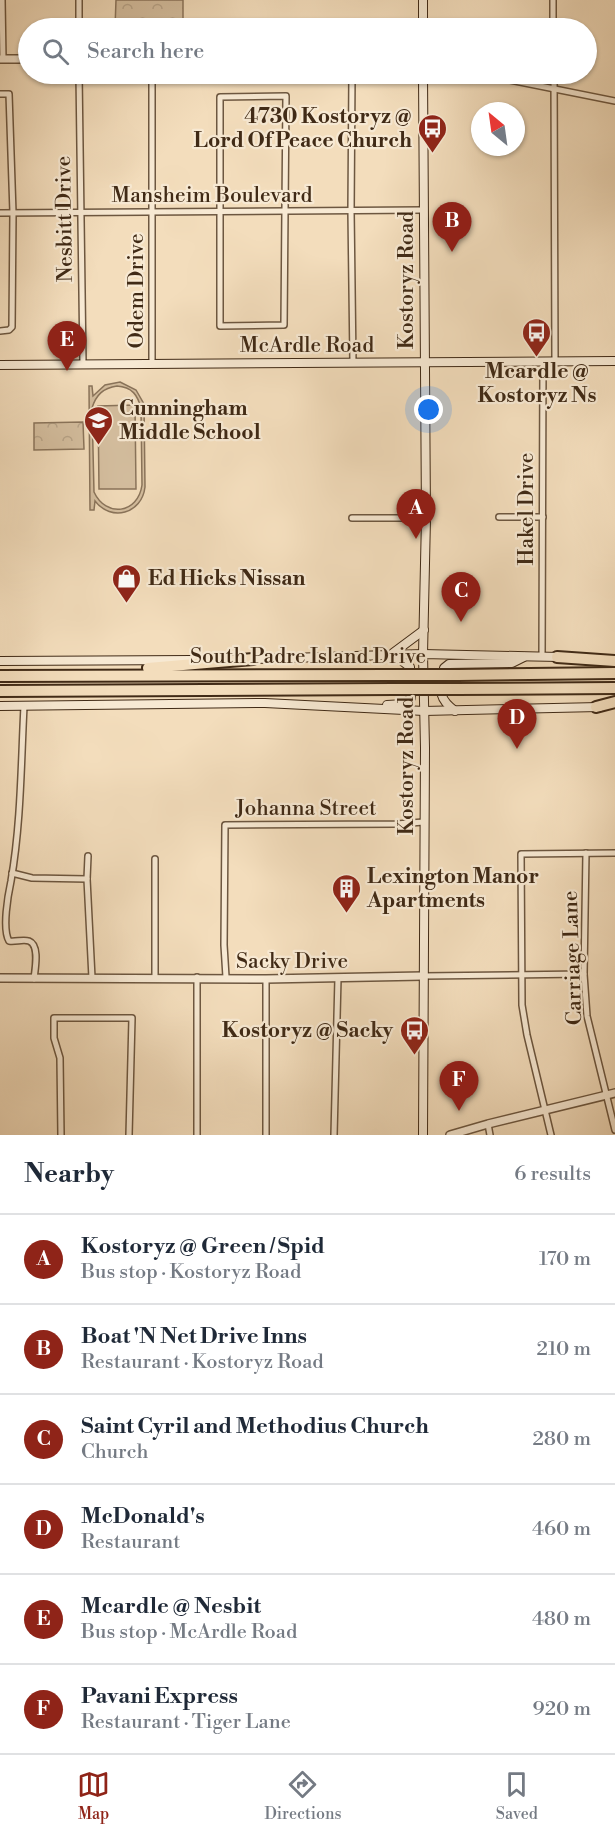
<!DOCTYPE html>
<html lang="en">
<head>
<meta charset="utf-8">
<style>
	body { margin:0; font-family:"Libre Bodoni",serif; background:#f2f2f3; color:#1f2937 }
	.compass { position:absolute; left:471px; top:102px; width:54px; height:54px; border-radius:50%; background:#fff; box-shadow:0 2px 4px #0004; rotate:331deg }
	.you { position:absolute; left:429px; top:410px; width:21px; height:21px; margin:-15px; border:4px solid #fff; border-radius:50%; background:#1a73e8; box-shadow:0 0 0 9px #1a73e833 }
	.badge { display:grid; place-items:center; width:39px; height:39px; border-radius:50%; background:#8f2418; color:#fff; font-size:20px; font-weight:700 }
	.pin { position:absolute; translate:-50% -50px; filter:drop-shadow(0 2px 3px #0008) }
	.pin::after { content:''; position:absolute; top:32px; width:21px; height:18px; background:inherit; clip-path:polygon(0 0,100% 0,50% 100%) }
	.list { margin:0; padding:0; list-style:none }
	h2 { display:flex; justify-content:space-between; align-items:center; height:78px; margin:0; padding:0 24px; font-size:26px }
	h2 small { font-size:20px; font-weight:400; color:#747a83 }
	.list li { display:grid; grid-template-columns:39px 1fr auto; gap:18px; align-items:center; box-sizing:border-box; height:90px; padding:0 24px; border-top:2px solid #e0e1e3 }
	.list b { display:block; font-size:22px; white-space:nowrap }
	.list p { margin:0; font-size:20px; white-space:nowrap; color:#747a83 }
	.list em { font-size:20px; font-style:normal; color:#747a83 }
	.icon { flex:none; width:33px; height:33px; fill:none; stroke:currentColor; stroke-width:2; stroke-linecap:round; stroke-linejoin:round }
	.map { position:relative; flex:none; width:615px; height:1135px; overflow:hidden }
	.search { position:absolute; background:#fff; box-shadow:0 2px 4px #0004; left:18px; right:18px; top:18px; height:66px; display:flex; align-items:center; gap:15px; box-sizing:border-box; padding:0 21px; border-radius:33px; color:#747a83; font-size:22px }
	.sheet { height:618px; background:#fff }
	nav { display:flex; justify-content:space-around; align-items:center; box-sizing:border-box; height:84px; border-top:2px solid #e0e1e3; background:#fff; font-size:16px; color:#747a83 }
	nav a { display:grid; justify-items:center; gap:3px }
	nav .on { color:#8f2418 }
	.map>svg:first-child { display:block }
	.green { fill:#d5bfa0; stroke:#8a745b; stroke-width:1.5; fill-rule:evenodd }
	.park { fill:url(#park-crowns); stroke:#8a745b; stroke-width:1.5 }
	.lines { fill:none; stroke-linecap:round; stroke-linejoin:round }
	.minor-casing { stroke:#6d5740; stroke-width:8 }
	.tertiary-casing { stroke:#6d5740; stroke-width:10 }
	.secondary-casing { stroke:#402a16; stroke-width:10 }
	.motorway-casing { stroke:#402a16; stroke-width:14 }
	.minor { stroke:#f7e9d3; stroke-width:5 }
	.tertiary { stroke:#f7e9d3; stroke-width:7 }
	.secondary { stroke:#f7e9d3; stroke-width:8 }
	.motorway { stroke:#f3ddbc; stroke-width:10 }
	.motorway-bridge-casing { stroke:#402a16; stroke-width:14; stroke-linecap:butt }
	.motorway-bridge { stroke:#f3ddbc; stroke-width:10 }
	.labels { text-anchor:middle; stroke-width:4.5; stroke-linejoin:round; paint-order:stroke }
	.poi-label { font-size:21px; font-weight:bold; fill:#402a16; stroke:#f7e9d3; text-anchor:start }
	.street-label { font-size:21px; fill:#402a16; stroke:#f7e9d3 }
</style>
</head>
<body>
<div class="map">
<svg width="615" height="1135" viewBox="0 0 615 1135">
	<defs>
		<pattern id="park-crowns" width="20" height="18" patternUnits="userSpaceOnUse" patternTransform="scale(1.5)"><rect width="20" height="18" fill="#d5bfa0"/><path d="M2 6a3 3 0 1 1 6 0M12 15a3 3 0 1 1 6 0" fill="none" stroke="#b8a489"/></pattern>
	</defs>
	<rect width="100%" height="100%" fill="#f3ddbc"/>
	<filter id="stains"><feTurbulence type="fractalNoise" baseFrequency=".00333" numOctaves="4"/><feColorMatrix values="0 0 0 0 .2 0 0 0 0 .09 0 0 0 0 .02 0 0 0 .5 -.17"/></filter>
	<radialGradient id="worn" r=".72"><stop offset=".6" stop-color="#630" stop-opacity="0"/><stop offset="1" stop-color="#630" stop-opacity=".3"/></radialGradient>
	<!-- green -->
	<g class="green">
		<path d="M120,382L136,390L144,404L145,487C142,514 111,522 95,501L94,510H90L89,386H92L93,396L105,385ZM117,386C132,387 138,395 141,409L142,485C138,514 106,518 94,492L92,408C96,395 103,388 117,386Z"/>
		<path d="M135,405L136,489H99L98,406Z"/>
	</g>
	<!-- park -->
	<g class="park">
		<path d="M116,0H183V28H115Z"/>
		<path d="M83,422L84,449L34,450V423Z"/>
	</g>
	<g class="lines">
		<defs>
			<g id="minor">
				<path d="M2,0L3,59"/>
				<path d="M553,0V28"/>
				<path d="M79,28V0"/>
				<path d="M79,74L83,364"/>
				<path d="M352,74L351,211L353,363"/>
				<path d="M480,74L615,101"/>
				<path d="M554,74L555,361"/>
				<path d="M0,94H9L13,213L12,327L9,330L0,331"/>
				<path d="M286,96L284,325L220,326V97Z"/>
				<path d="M0,213L423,210"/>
				<path d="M152,364V74"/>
				<path d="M499,517H543"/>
				<path d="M352,518H426"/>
				<path d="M542,656L543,361"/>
				<path d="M24,706C21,764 21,824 11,881C8,895 2,929 9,941C16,942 23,939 29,941C40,945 35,969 34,979"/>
				<path d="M586,853L584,974L587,1016L615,1130"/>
				<path d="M88,856L87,879L92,978"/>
				<path d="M12,873L32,878L87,879"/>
				<path d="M423,976L584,974"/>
				<path d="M226,977L224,945L225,825L396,824L424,822"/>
				<path d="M155,978V859"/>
				<path d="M488,1124L490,1135"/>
				<path d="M61,1135L60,1058L54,1038V1018H132L129,1135"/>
				<path d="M197,1135V977"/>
				<path d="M266,1135V979"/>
				<path d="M334,1135L338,978"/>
				<path d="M551,1135L527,1035L522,1005L521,854L615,853"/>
			</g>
			<g id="tertiary">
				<path d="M0,59H28"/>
				<path d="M0,978L266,979L423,976"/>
				<path d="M450,1135L488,1124L615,1093"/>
			</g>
			<g id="secondary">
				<path d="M423,0V28"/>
				<path d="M423,74L426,518L423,654L425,748L423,1135"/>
				<path d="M0,365L615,361"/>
				<path d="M393,653L424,630"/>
				<path d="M250,659L423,654L559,657"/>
				<path d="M0,661L193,660"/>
				<path d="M387,705L404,704L411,698L410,667L401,660L393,656"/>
				<path d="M0,706L265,703L424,711L599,707"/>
				<path d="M455,711C436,697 441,689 444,668L449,664L512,663L524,657"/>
			</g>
			<g id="motorway">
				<path d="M557,657L615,661"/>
				<path d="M148,668L253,659"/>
				<path d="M458,675L615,673"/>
				<path d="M0,676L395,675"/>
				<path d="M456,689L615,688"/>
				<path d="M0,691L394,689"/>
				<path d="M596,707L615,702"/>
			</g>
		</defs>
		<!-- minor casing -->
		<use href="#minor" class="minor-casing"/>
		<!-- tertiary casing -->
		<use href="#tertiary" class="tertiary-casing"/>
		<!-- secondary casing -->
		<use href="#secondary" class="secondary-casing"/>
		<!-- motorway casing -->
		<use href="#motorway" class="motorway-casing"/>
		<!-- minor -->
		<use href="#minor" class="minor"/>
		<!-- tertiary -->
		<use href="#tertiary" class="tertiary"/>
		<!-- secondary -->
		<use href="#secondary" class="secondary"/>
		<!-- motorway -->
		<use href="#motorway" class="motorway"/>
		<defs>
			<g id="motorway-bridge">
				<path d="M395,675H458"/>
				<path d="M394,689H456"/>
			</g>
		</defs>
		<!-- motorway-bridge casing -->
		<use href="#motorway-bridge" class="motorway-bridge-casing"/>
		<!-- motorway-bridge -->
		<use href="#motorway-bridge" class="motorway-bridge"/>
	</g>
	<!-- icons -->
	<defs>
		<symbol id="bus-pin" viewBox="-11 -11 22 30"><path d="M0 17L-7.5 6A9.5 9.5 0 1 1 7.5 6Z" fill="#8f2418" stroke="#f7e9d3"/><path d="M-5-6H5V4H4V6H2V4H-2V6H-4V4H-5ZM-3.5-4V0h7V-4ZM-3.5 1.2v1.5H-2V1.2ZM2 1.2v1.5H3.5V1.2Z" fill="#fff"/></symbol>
		<symbol id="school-pin" viewBox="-11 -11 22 30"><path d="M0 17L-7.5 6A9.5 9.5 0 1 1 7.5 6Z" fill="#8f2418" stroke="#f7e9d3"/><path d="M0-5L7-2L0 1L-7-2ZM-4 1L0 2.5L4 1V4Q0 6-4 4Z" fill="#fff"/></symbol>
		<symbol id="shop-pin" viewBox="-11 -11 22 30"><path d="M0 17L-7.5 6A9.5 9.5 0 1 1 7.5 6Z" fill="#8f2418" stroke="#f7e9d3"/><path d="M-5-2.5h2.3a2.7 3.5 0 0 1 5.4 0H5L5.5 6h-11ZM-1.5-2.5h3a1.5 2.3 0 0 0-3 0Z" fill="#fff"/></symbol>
		<symbol id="building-pin" viewBox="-11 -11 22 30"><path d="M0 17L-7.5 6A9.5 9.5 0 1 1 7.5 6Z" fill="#8f2418" stroke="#f7e9d3"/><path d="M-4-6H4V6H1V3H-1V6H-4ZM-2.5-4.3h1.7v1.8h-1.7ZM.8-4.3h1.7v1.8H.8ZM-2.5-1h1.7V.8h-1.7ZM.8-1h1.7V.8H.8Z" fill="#fff"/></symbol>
	</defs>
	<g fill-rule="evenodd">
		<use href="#bus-pin" x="416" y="112" width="33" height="45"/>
		<use href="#bus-pin" x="520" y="316" width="33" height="45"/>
		<use href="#school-pin" x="82" y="404" width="33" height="45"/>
		<use href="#shop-pin" x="110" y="562" width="33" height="45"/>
		<use href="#building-pin" x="330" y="872" width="33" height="45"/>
		<use href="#bus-pin" x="398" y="1014" width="33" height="45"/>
	</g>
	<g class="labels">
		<!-- poi labels -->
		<g class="poi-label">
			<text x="412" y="123" text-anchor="end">4730 Kostoryz @<tspan x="412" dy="24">Lord Of Peace Church</tspan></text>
			<text x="537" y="378" text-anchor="middle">Mcardle @<tspan x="537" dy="24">Kostoryz Ns</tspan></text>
			<text x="119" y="415">Cunningham<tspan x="119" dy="24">Middle School</tspan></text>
			<text x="148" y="585">Ed Hicks Nissan</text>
			<text x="367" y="883">Lexington Manor<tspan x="367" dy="24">Apartments</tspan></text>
			<text x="393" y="1037" text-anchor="end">Kostoryz @ Sacky</text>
		</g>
		<!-- street labels -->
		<g class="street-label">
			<text x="212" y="202">Mansheim Boulevard</text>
			<text transform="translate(64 219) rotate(-91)" y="7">Nesbitt Drive</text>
			<text transform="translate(406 280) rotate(-90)" y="7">Kostoryz Road</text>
			<text transform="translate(136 291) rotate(-90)" y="7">Odem Drive</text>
			<text x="307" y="352">McArdle Road</text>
			<text transform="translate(526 509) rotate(-90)" y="7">Hakel Drive</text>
			<text x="308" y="663">South Padre Island Drive</text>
			<text transform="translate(406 766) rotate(-90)" y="7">Kostoryz Road</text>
			<text x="306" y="815">Johanna Street</text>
			<text transform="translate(572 958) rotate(-92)" y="7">Carriage Lane</text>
			<text x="292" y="968">Sacky Drive</text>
		</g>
	</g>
	<rect width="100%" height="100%" filter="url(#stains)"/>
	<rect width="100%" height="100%" fill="url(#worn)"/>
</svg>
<svg class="compass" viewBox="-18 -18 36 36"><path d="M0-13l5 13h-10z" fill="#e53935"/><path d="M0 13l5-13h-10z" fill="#747a83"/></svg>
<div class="you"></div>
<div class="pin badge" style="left:416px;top:539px">A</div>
<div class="pin badge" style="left:452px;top:252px">B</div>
<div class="pin badge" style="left:461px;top:622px">C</div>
<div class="pin badge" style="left:517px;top:749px">D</div>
<div class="pin badge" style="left:67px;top:371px">E</div>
<div class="pin badge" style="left:459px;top:1111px">F</div>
<div class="search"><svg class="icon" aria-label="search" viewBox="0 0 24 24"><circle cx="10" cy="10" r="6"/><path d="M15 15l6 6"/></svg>Search here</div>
</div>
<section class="sheet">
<h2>Nearby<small>6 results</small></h2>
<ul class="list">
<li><span class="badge">A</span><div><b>Kostoryz @ Green / Spid</b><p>Bus stop · Kostoryz Road</p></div><em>170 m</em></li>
<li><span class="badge">B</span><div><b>Boat 'N Net Drive Inns</b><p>Restaurant · Kostoryz Road</p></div><em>210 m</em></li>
<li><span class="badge">C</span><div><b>Saint Cyril and Methodius Church</b><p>Church</p></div><em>280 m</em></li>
<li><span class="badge">D</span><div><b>McDonald's</b><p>Restaurant</p></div><em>460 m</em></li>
<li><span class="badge">E</span><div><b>Mcardle @ Nesbit</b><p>Bus stop · McArdle Road</p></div><em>480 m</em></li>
<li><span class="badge">F</span><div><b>Pavani Express</b><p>Restaurant · Tiger Lane</p></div><em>920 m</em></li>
</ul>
</section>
<nav>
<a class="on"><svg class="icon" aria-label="map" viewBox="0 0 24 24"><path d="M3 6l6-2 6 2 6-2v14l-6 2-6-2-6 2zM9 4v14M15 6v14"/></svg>Map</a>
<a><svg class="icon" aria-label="directions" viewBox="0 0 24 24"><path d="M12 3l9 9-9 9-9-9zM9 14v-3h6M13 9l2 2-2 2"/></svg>Directions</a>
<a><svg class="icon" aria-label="saved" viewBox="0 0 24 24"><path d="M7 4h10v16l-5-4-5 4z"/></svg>Saved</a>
</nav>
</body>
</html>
